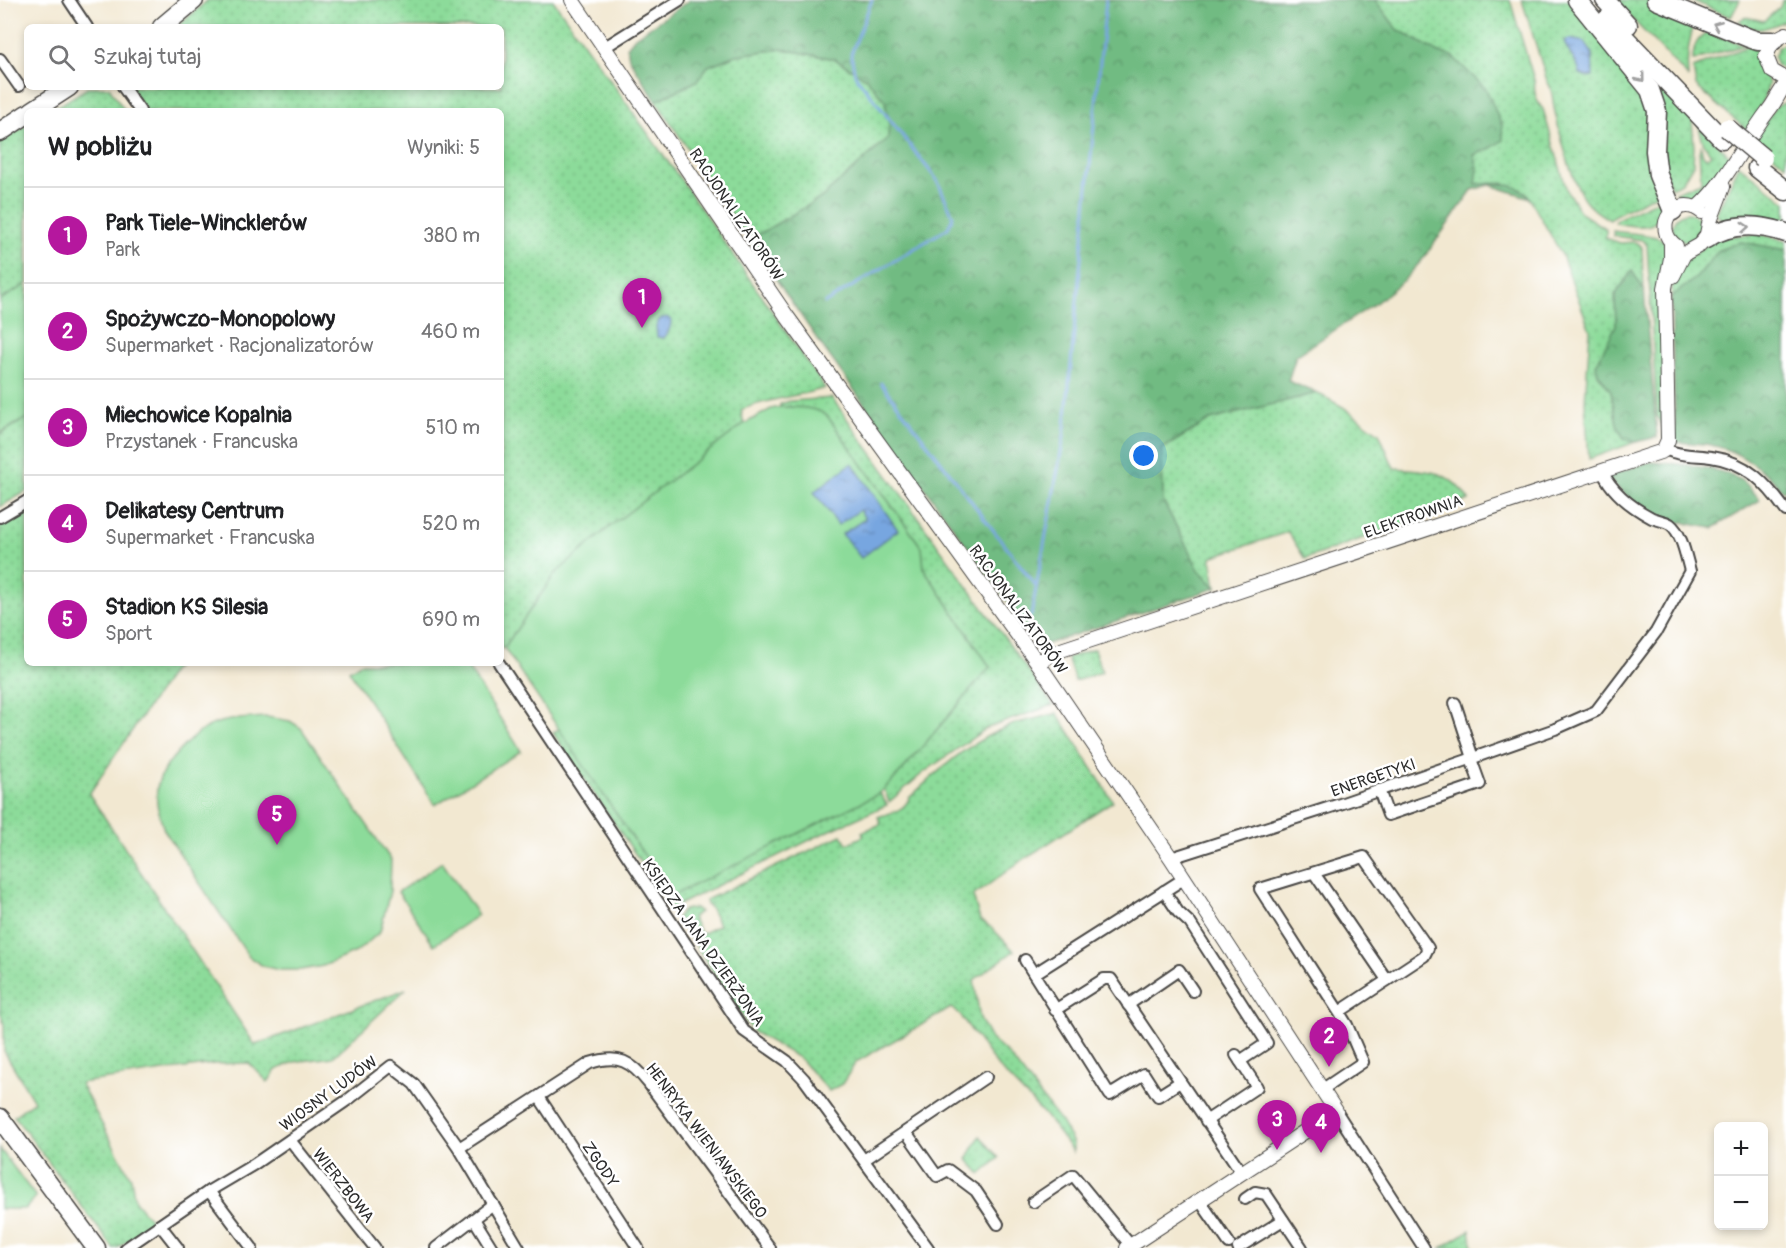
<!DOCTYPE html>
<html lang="pl">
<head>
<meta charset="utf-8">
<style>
	body { margin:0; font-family:Pangolin,sans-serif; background:#f2f2f2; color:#202124 }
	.controls { position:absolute; right:18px; bottom:18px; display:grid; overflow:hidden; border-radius:9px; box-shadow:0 3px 9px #0003 }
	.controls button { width:54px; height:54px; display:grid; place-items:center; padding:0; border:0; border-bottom:2px solid #e0e0e0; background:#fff; color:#202124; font:30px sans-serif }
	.you { position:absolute; left:1144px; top:456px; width:21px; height:21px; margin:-15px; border:4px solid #fff; border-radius:50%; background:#1a73e8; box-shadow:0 0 0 9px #1a73e833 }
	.badge { display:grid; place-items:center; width:39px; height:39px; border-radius:50%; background:#b5179e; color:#fff; font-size:20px; font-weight:700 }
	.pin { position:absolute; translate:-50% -50px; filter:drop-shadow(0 2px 3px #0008) }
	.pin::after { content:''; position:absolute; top:32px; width:21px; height:18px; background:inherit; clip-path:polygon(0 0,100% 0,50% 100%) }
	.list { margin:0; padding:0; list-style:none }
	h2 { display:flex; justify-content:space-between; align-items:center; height:78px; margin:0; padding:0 24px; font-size:26px }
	h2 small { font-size:20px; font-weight:400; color:#757577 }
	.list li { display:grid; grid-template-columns:39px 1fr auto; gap:18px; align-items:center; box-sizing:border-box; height:96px; padding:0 24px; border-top:2px solid #e0e0e0 }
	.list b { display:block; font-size:22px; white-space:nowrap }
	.list p { margin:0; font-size:20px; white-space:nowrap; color:#757577 }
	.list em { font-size:20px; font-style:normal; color:#757577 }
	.icon { flex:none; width:33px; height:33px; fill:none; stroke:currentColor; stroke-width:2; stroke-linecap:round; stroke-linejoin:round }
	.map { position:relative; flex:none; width:1786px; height:1248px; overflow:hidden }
	.search { position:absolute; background:#fff; box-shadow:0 3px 9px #0003; left:24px; top:24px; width:480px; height:66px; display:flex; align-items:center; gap:15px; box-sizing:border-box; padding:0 21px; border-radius:9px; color:#757577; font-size:22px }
	.panel { position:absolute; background:#fff; box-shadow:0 3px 9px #0003; left:24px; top:108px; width:480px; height:558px; border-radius:9px }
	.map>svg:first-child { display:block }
	.grass { fill:url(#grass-dots); stroke:#5c8362; stroke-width:1.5; fill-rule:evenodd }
	.forest { fill:url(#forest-crowns); stroke:#4e7356; stroke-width:1.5 }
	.garden { fill:#8cdb9a; stroke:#5c8362; stroke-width:1.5 }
	.water { fill:url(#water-ripples); stroke:#516886; stroke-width:1.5 }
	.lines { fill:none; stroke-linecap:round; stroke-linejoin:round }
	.stream { stroke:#77a6e0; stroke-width:3 }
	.minor-casing { stroke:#494744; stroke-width:14 }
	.tertiary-casing { stroke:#494744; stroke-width:16 }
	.primary-casing { stroke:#494744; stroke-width:21 }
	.minor { stroke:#fff; stroke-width:10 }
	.tertiary { stroke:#fff; stroke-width:14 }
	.primary { stroke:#fff; stroke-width:18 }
	.primary-bridge-casing { stroke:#494744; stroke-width:21; stroke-linecap:butt }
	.primary-bridge { stroke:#fff; stroke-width:18 }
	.oneway { stroke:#a0a0a0 }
	.labels { text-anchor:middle; stroke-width:5; stroke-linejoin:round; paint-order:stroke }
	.street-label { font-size:16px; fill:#2b2b2b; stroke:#fff }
</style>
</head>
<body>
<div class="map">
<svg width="1786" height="1248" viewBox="0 0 1786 1248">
	<defs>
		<pattern id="grass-dots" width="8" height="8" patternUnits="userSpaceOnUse" patternTransform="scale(1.5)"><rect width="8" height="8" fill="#8cdb9a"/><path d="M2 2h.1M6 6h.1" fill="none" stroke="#79bc85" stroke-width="1.8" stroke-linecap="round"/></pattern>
		<pattern id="forest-crowns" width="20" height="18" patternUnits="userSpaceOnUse" patternTransform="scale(1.5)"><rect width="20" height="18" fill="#71bb82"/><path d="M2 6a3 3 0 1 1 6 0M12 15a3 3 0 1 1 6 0" fill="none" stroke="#5d986b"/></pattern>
		<pattern id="water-ripples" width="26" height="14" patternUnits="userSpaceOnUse" patternTransform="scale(1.5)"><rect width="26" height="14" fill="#77a6e0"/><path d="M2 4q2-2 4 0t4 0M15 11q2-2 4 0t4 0" fill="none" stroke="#6287b6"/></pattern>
	</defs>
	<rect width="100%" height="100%" fill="#fff"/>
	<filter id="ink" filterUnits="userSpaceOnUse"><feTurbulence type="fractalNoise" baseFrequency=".0167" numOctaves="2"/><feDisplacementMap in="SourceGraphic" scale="12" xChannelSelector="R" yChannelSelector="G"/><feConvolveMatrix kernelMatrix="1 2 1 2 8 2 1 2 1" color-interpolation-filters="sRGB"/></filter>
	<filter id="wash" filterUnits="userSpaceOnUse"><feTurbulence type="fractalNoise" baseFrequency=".008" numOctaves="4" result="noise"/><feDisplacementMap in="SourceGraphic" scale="24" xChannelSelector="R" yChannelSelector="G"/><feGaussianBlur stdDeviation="1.35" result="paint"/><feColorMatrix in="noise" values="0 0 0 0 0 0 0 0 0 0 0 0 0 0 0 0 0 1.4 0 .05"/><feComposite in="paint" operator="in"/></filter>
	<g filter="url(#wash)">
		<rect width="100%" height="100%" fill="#f2e8d1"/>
		<!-- grass -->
		<g class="grass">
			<path d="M208,0H553L686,187L825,388C797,397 768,398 741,410L744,424L612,525L555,574L504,648L501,649V111H146L130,87H501V27H177Z"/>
			<path d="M1375,0H1510L1535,83C1533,91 1537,103 1543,109L1567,191L1581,213L1606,229V238L1620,243L1635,242L1642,247L1644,290L1632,271L1615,295L1616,326L1596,365L1598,374L1611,391L1617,424L1624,439L1636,442L1589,459L1585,402L1590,330L1562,255L1526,192L1501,183L1476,184L1474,155L1491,148L1502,126L1453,56L1439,53L1397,29Z"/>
			<path d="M1522,0H1571L1645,95L1661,192L1613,216L1610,220C1601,215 1591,208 1585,200C1572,183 1559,130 1554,108C1552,98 1553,89 1547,81ZM1573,41L1585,42C1591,51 1594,56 1592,67L1580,74L1578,65L1573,55Z"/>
			<path d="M1614,0H1648L1694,25C1688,43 1686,58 1688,77Z"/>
			<path d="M1691,0H1740L1731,17Z"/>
			<path d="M1783,0H1786V20C1769,28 1755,35 1739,21L1745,17L1764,21L1780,7Z"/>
			<path d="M1710,32L1744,45L1693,61C1693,48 1696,37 1710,32Z"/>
			<path d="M1786,43V71L1777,66L1774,57L1778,47Z"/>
			<path d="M1748,46L1759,51L1761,65L1769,84L1757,116L1748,131L1696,86L1693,68Z"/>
			<path d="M782,49L835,59L866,78L885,101L889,122L888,138L821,198L749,240L656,101L697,81L708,66L736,55Z"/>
			<path d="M1633,61L1692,120L1694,147L1693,164L1682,183L1671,188L1663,165V125Z"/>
			<path d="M89,87H109L125,111H50Z"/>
			<path d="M1786,102V165L1755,140L1775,107Z"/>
			<path d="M27,125V284L0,300V141Z"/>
			<path d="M1699,126L1731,157L1702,196L1686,199L1675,192L1701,182L1699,151L1701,146L1703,155L1706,158L1711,154C1703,145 1701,137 1699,126Z"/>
			<path d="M1739,165L1786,202V227L1726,223L1716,214Z"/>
			<path d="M1664,197C1664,232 1642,228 1615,223L1617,219Z"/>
			<circle cx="1687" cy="227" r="14"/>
			<path d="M1613,231C1623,233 1658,234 1663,240C1665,242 1666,246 1667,249L1663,428L1657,416L1647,245L1642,240L1614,236Z"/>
			<path d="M1757,234L1786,240V250L1741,242L1719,250L1697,277L1671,297L1674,279L1689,257L1718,237Z"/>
			<path d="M1317,393L1343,407L1379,433L1394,468C1427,470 1449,469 1469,500L1305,559L1288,532L1211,557L1216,588L1199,570L1163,501L1162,449L1210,420Z"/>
			<path d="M832,398L1053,705L987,728L923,773L889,802L884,789L899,774L990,667L924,569L922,548L828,417C817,406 795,408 780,407V404L790,401Z"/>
			<path d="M27,418V491L0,507V434Z"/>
			<path d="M27,509V663H178L89,794L255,1045L406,989L333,1057L294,1062L276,1070L268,1082L249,1063L213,1064L80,1083L131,1178L135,1201L154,1224L117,1248H113L14,1116L34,1101L4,1051V1025L0,1011V525Z"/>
			<path d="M1094,649L1102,672L1075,681L1067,658Z"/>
			<path d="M1057,713L1113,801L1018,863L973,896L980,920L992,928L1014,951L974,980L980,1019L991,1039L1008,1054L1061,1122L1073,1143V1152L1044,1114L999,1068L960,1015L951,1008L856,1062L842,1084L829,1091L799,1058L753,1032L677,917L684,910L695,908L700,912L692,917L701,934L719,925L710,907L706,905V900L842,835L847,844L864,836L862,832L881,824L878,817C890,813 905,811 909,798C942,768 969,741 1012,725C1026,719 1043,718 1057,713Z"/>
			<path d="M559,729L760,852L880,793L887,805L824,833L672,908L553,733Z"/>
			<path d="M980,1136L999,1158L981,1174L967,1159Z"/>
			<path d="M1470,1230L1473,1248H1441Z"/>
		</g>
		<!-- forest -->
		<g class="forest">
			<path d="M690,0H1141L1142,2L1149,0H1375L1397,29L1439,53L1452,56L1486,89L1502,126L1503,140L1491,148L1474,155L1478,167L1476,184C1494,184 1519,181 1530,198L1490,185L1472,190L1423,259L1404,280L1377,302L1296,356L1288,381L1317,393L1210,420L1162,449L1163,501L1199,570L1216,588L1044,645L1027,629L815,336L749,240L821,198L888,139L889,122L885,101L866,78L835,59L782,49L736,55L708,66L697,81L656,101L629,58L627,47L635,37Z"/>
			<path d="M1741,242L1786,250V490L1783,491C1766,471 1738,450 1711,445C1699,443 1686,443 1673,442L1675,418L1671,297L1697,277L1719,250Z"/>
			<path d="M1632,271L1644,290L1657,437L1636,442L1624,439L1617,424L1611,391L1598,373L1596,365L1616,325L1615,295Z"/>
			<path d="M1649,462C1675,463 1728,467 1747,485C1752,489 1756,495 1760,500L1713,528L1689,524L1684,522L1670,525L1651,517L1605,477Z"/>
		</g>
		<!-- garden -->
		<g class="garden">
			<path d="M27,284V418L0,433V300Z"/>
			<path d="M780,407C796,408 817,406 828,417L922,548L924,569L990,667L899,774L880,793L672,896L504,648L555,574L612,525L744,424L771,409Z"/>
			<path d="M360,663H465L521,751L435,805L349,670Z"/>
			<path d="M267,717L290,721L301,728L391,860L390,891L380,932L356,952L323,966L301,970H279L263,966L249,957L164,830C160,817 155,804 157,789C159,767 195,730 217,723C233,718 251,718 267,717Z"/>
			<path d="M442,862L478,915L434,945L398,892Z"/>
			<path d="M0,1149L36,1197L25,1209H0Z"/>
		</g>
		<!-- water -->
		<g class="water">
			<path d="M1569,39L1585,42L1592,53L1593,76L1587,77L1580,74C1578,60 1567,54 1564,41Z"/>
			<path d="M667,317L671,320C671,327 669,332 664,338L657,337L656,326L660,319Z"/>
			<path d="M852,463L898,530L861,558L842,534L865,519L860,510L838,525L814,492Z"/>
		</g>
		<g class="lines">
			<!-- stream -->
			<g class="stream">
				<path d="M825,303L948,228L953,216L937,180L855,75L851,54L872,0"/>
				<path d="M881,383L1036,586"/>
				<path d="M1031,616L1064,436L1106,0"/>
			</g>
		</g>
	</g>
	<g filter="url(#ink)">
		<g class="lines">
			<defs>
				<g id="minor">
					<path d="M69,0L87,27"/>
					<path d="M605,47L680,0"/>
					<path d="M0,59L19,86"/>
					<path d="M123,87L140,111"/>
					<path d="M1665,449C1679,456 1696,455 1711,457C1747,462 1766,483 1786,511"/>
					<path d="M0,517L27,501"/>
					<path d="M499,663L744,1031L787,1061L804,1079L928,1248"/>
					<path d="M1455,703L1473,758"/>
					<path d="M1379,790L1388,815L1480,784L1471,759"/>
					<path d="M1171,858L1337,805L1473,758L1555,729L1596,711L1656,632L1690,571C1686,557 1682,533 1670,524C1665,521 1657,520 1652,518C1631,507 1612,492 1602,471"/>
					<path d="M1314,873L1387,980"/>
					<path d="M1164,891L1178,912L1190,923L1267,1043L1240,1061"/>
					<path d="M1025,960L1110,1095L1144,1074L1158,1096L1180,1082"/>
					<path d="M1034,974L1185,878"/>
					<path d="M1128,1005L1179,970L1193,991"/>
					<path d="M1055,1010L1104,979H1111L1242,1173"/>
					<path d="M1323,1089L1363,1062L1347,1025L1339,1012L1260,889L1364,857L1428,948L1424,956L1339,1012"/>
					<path d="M539,1097L638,1248"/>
					<path d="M1336,1111L1424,1248"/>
					<path d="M1206,1121L1257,1087L1236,1055"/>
					<path d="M906,1132L937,1176L948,1170L976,1191L998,1224"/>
					<path d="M290,1140L375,1248"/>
					<path d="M459,1148L590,1063C619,1054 631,1061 649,1084L770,1248"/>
					<path d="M864,1160L986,1077"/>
					<path d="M209,1191L252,1248"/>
					<path d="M1245,1199L1255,1192L1266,1194L1302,1248"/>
					<path d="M1200,1201L1229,1243"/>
					<path d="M1033,1202L1073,1175L1131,1246"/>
					<path d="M474,1219L492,1248"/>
					<path d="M160,1225L178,1248"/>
					<path d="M126,1248L209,1191L253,1165L349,1099L391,1066L414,1084L459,1148L519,1248"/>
					<path d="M436,1248L493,1204"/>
					<path d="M1238,1248L1283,1220"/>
				</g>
				<g id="tertiary">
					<path d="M572,0L786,315L1038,663L1171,858L1336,1111L1127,1248"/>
					<path d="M1786,34L1773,41L1766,56L1772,71L1786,79"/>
					<path d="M1697,208C1729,179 1742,145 1768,111C1775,103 1779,92 1786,84"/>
					<path d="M1676,246C1650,227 1677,192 1702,212"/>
					<path d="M1673,276L1684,254L1700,245L1706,239L1709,224L1723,187"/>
					<path d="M1038,663L1055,652L1663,451L1668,440L1665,288L1671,258V242"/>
				</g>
				<g id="primary">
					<path d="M1577,0L1650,90L1657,111L1655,151L1658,175L1673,211"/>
					<path d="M1605,0L1628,25"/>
					<path d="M1656,0L1749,38L1758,41H1773"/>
					<path d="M1607,19L1722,139"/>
					<path d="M162,27L194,0"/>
					<path d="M32,111L69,87"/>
					<path d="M0,132L27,114"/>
					<path d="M1757,168L1786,191"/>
					<path d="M1706,239C1730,222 1759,224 1786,233"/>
					<path d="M0,1118L96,1248"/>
				</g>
			</defs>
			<!-- minor casing -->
			<use href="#minor" class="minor-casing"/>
			<!-- tertiary casing -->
			<use href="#tertiary" class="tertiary-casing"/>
			<!-- primary casing -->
			<use href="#primary" class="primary-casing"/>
			<!-- minor -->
			<use href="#minor" class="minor"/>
			<!-- tertiary -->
			<use href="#tertiary" class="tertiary"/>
			<!-- primary -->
			<use href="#primary" class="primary"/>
			<defs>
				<path id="primary-bridge" d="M1727,128L1763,158"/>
			</defs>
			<!-- primary-bridge casing -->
			<use href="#primary-bridge" class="primary-bridge-casing"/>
			<!-- primary-bridge -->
			<use href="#primary-bridge" class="primary-bridge"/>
		</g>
		<!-- one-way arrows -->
		<defs><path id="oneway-chevron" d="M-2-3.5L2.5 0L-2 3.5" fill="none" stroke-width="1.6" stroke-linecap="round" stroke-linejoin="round" transform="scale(1.5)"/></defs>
		<g class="oneway">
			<use href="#oneway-chevron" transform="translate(1717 25) rotate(-158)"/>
			<use href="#oneway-chevron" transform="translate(1641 78) rotate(51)"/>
			<use href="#oneway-chevron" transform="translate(1745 227) rotate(-4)"/>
		</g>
	</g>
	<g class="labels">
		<!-- street labels -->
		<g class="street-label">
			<text transform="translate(737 214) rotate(56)" y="6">RACJONALIZATORÓW</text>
			<text transform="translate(1413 516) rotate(-19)" y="6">ELEKTROWNIA</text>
			<text transform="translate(1019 609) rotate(54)" y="6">RACJONALIZATORÓW</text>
			<text transform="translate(1373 777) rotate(-19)" y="6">ENERGETYKI</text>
			<text transform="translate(704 942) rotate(55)" y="6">KSIĘDZA JANA DZIERŻONIA</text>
			<text transform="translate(328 1093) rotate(-36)" y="6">WIOSNY LUDÓW</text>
			<text transform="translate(707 1140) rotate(53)" y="6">HENRYKA WIENIAWSKIEGO</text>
			<text transform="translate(601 1164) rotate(56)" y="6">ZGODY</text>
			<text transform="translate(344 1185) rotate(52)" y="6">WIERZBOWA</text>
		</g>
	</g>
</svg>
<div class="controls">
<button>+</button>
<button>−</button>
</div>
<div class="you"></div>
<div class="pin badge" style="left:642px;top:328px">1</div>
<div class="pin badge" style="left:1329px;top:1067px">2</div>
<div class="pin badge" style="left:1277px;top:1150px">3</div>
<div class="pin badge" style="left:1321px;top:1153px">4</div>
<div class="pin badge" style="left:277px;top:845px">5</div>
<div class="search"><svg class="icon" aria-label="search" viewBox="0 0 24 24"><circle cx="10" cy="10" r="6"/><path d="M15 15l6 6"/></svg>Szukaj tutaj</div>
<section class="panel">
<h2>W pobliżu<small>Wyniki: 5</small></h2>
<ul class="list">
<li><span class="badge">1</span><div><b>Park Tiele-Wincklerów</b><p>Park</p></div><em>380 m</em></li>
<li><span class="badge">2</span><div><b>Spożywczo-Monopolowy</b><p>Supermarket · Racjonalizatorów</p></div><em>460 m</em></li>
<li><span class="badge">3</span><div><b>Miechowice Kopalnia</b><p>Przystanek · Francuska</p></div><em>510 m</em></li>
<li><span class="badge">4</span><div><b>Delikatesy Centrum</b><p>Supermarket · Francuska</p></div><em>520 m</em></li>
<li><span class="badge">5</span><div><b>Stadion KS Silesia</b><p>Sport</p></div><em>690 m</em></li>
</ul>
</section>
</div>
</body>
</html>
